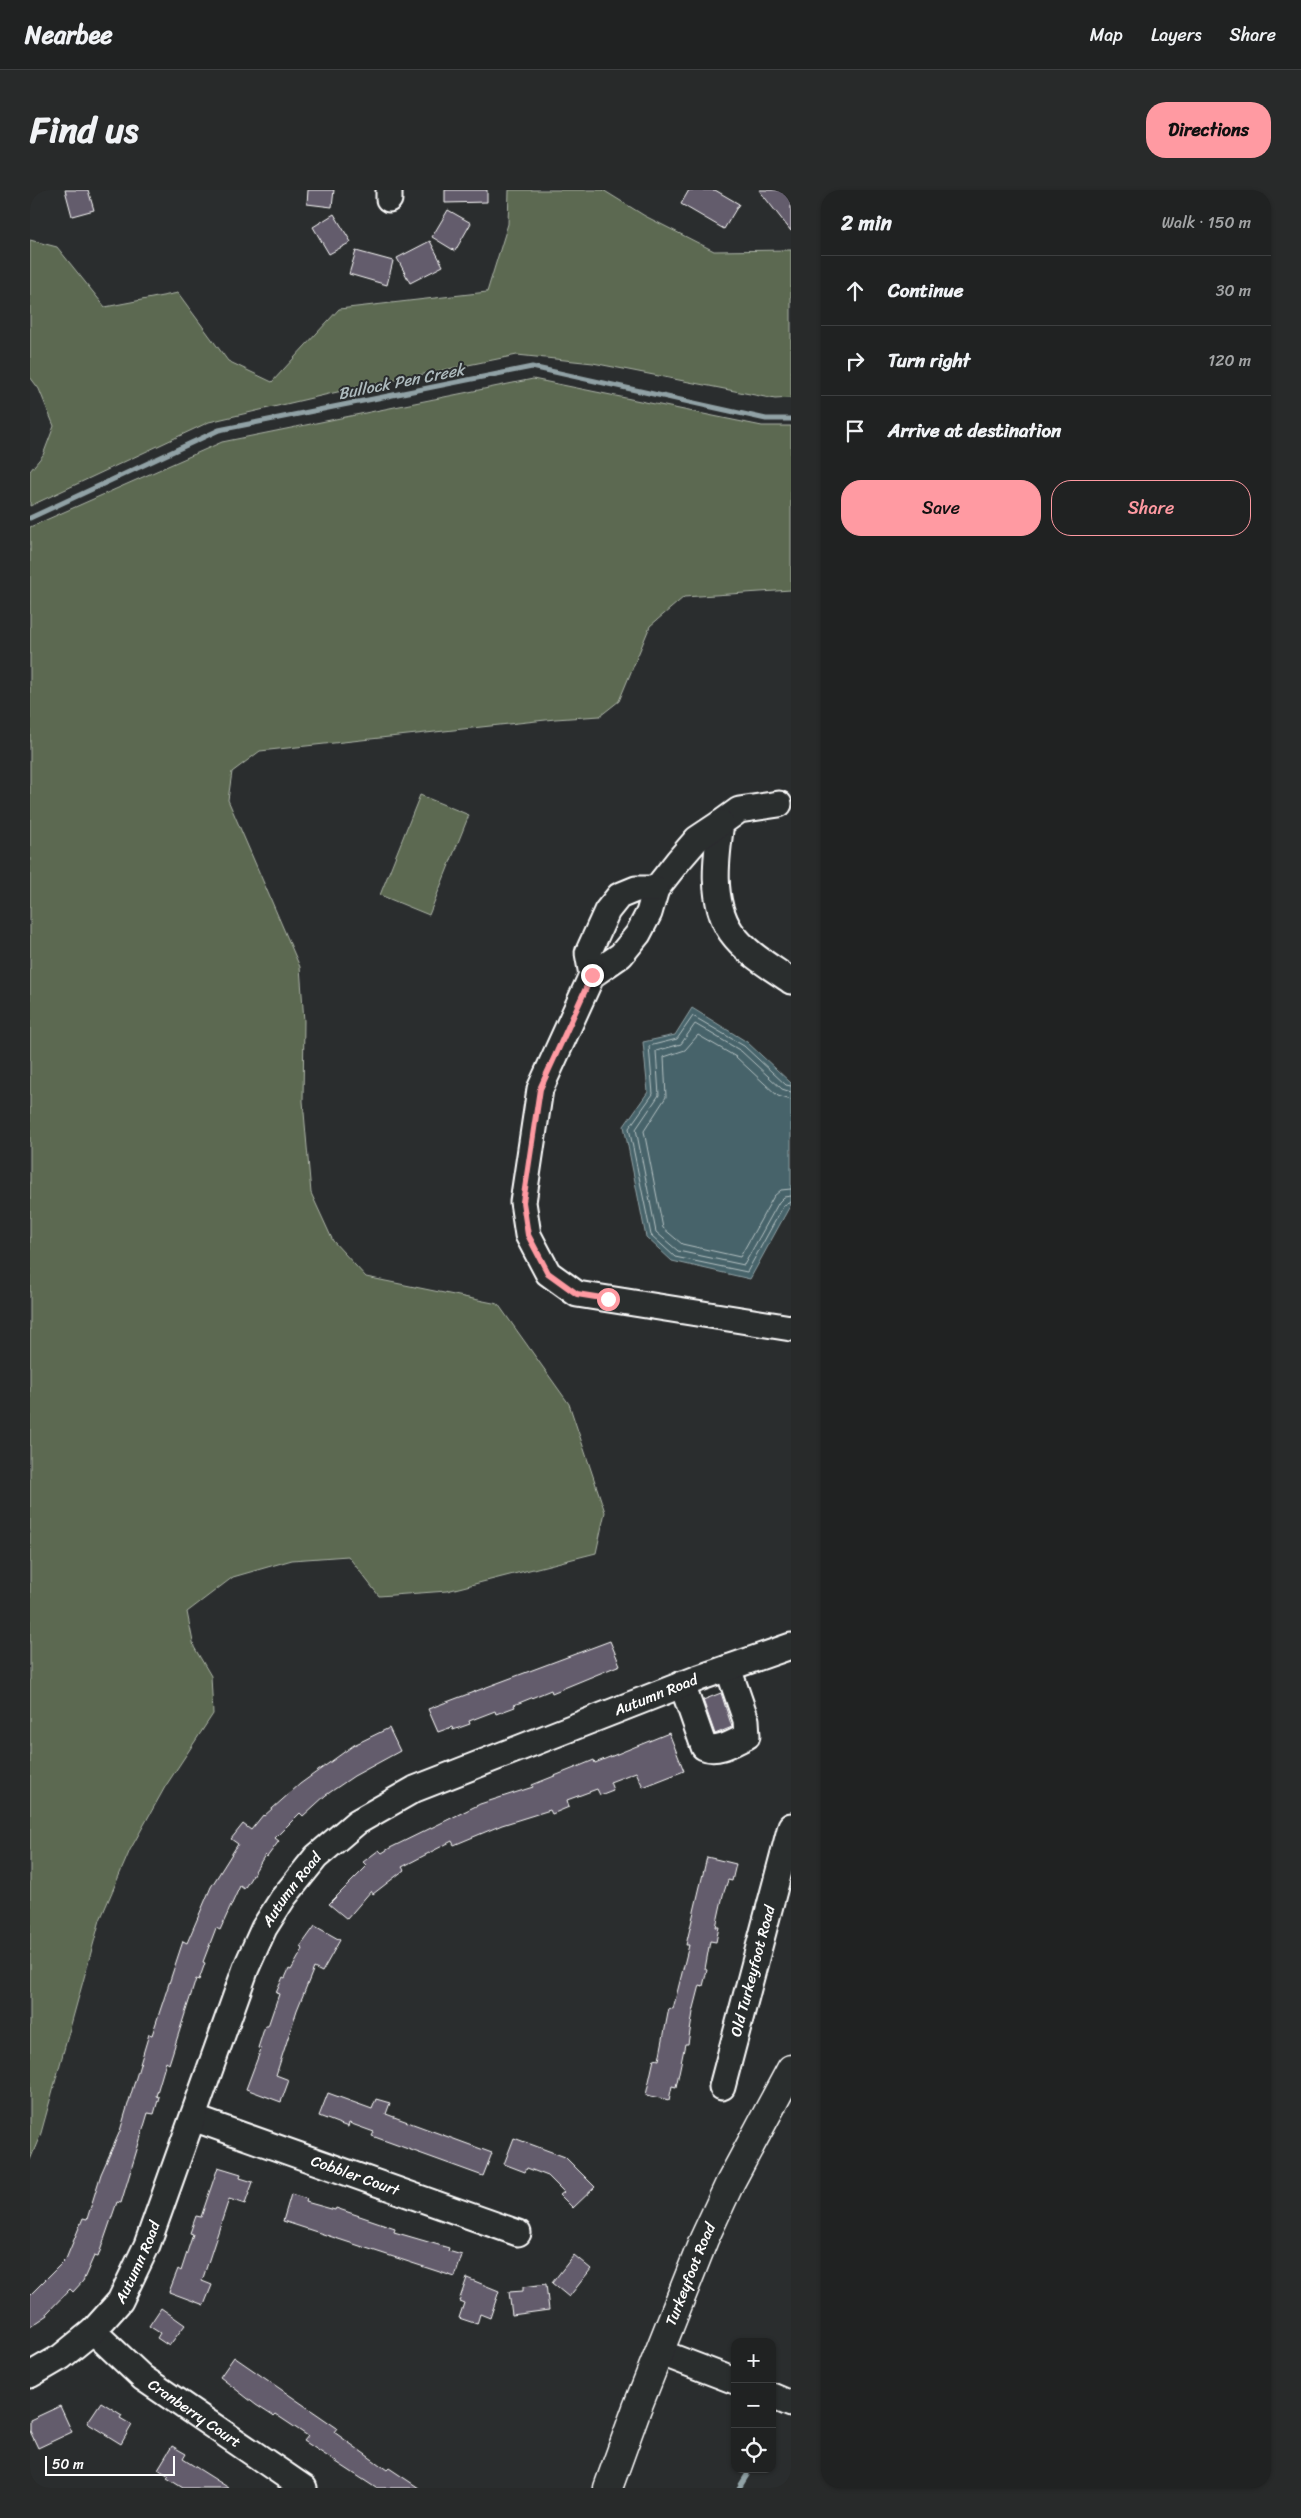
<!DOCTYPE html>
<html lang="en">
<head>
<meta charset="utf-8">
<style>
	body { margin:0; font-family:Sriracha,sans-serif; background:#282a2a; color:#f1f3f6 }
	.controls { position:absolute; right:15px; bottom:15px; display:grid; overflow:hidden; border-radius:10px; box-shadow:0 1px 4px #0004 }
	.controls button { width:45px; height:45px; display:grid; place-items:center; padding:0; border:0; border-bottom:1px solid #3d3f40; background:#202222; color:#f1f3f6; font:25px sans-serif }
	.scale { position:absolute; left:15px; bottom:12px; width:130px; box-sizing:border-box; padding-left:5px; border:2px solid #fff; border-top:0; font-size:14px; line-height:18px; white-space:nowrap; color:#fff; -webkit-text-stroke:4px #2a2d2e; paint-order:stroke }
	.stop { position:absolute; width:15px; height:15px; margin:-11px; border:4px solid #ff9aa2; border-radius:50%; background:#fff }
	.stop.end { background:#ff9aa2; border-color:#fff; box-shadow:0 1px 5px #0008 }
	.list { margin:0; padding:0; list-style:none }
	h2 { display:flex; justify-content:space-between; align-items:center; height:65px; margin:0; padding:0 20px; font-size:21px }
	h2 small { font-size:16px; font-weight:400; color:#a2a4a5 }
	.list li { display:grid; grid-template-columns:32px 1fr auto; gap:15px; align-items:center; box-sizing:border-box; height:70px; padding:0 20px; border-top:1px solid #3d3f40 }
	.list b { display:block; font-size:19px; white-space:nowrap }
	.list em { font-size:16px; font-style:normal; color:#a2a4a5 }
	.actions { display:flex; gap:10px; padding:15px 20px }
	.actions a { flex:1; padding:11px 0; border:1px solid #ff9aa2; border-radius:20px; text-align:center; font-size:18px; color:#ff9aa2 }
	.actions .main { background:#ff9aa2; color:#111 }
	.icon { flex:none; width:28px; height:28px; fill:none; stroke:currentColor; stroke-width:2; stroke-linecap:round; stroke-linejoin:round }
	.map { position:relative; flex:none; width:761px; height:2298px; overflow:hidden; border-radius:20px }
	header { display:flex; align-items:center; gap:30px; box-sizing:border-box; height:70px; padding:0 25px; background:#202222; border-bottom:1px solid #3d3f40 }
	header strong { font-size:24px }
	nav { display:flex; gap:28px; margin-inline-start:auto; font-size:18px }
	.intro { display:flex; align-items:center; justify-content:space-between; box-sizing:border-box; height:120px; padding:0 30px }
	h1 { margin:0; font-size:35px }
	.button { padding:12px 22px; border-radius:20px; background:#ff9aa2; color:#111; font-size:18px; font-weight:700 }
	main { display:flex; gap:30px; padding:0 30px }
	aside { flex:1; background:#202222; border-radius:20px; box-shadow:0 1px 4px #0004 }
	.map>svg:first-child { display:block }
	.green { fill:#5b6951; stroke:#adb4a8 }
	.water { fill:#47646a; stroke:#91a2a6 }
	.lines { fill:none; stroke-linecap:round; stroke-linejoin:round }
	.shore { stroke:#b5c1c3; stroke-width:1 }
	.stream { stroke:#91a2a6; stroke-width:5 }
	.building { fill:#645c6c; stroke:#fff }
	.minor-casing { stroke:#fff; stroke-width:29 }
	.major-casing { stroke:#fff; stroke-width:31 }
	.minor { stroke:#2a2d2e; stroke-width:25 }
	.major { stroke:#2a2d2e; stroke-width:28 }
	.route { stroke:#ff9aa2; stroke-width:6 }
	.labels { text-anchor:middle; stroke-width:4; stroke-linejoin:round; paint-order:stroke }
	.street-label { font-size:15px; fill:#fff; stroke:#2a2d2e }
	.water-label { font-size:16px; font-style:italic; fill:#acb9bc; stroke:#2a2d2e }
</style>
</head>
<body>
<header>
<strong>Nearbee</strong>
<nav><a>Map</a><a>Layers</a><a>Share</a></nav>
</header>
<div class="intro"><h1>Find us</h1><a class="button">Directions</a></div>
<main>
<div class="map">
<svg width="761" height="2298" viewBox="0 0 761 2298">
	<rect width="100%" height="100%" fill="#2a2d2e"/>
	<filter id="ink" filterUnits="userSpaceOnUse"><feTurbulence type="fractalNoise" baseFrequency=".02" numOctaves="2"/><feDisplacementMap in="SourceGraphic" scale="10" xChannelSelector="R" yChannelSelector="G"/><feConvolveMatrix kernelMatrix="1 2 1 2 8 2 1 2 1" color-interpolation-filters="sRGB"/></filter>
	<g filter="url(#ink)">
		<!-- green -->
		<g class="green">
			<path d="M479,0H573L615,26L684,61L761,60V208L745,209L563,173L487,165L316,200L179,232L0,316V281L13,265L24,236L9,199L0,187V50L27,57L75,117L148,103L198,171L242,192L309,119L457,102L478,34Z"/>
			<path d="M503,189L732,236H761V400L654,407L620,436L589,511L570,526L525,529L230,561L202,582L198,610L270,777L274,831L273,911L281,1003L303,1051L336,1087L468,1114L539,1214L575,1322L566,1363L417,1401L349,1406L318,1366L262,1370L203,1387L157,1422L164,1457L181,1486L183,1524L135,1597L100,1660L70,1730L11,1943L0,1970V337L192,252Z"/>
			<path d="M390,605L439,625L399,725L350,705Z"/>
		</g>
		<!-- water -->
		<path class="water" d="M662,818L717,852L761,893V1014L720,1089L642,1071L616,1047L594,936L618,902L613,852L645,845Z"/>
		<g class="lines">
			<!-- shore -->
			<g class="shore">
				<path d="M761,896L756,895L714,856L663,826L647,849L619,856L623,904L599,938L621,1045L645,1067L717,1082L754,1015L761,1012"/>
				<path d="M761,902L752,899L711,861L665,834L651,854L626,861L629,905L606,939L626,1042L648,1061L714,1075L749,1012L754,1007L761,1006"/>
				<path d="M761,910L748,906L706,867L668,845L655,860L634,867L636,907L614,941L633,1038L652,1054L710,1067L744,1006L751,1000L761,999"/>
			</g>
			<!-- stream -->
			<g class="stream">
				<path d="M0,328L189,240L502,177L736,229H761"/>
				<path d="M709,2298L717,2285"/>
			</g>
		</g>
		<!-- building -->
		<g class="building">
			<path d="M35,0H58L64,20L42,26Z"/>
			<path d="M278,0H304L302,17L277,14Z"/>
			<path d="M415,0H457V12L415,13Z"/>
			<path d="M659,0H685L709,14L694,39L651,14Z"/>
			<path d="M729,0H761V41Z"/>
			<path d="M418,20L441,33L425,61L402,47Z"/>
			<path d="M304,24L321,52L299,64L283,37Z"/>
			<path d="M400,51L413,76L380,93L367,68Z"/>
			<path d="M326,61L363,71L357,95L319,84Z"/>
			<path d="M580,1451L590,1475L522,1503L521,1500L484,1515L485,1517L466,1524L465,1521L439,1531L440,1534L423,1540L422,1537L408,1542L398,1519Z"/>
			<path d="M691,1503L702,1537L685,1544L673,1510Z"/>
			<path d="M359,1538L370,1561L324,1586L296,1605L273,1626L270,1623L245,1648L249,1651L237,1667L235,1665L214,1699L210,1696L190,1740L186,1738L173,1772L175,1773L169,1790L166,1789L139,1874L136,1872L126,1906L129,1907L124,1924L118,1923L91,2013L87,2012L68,2067L64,2066L53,2091L43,2102L40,2099L17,2123L18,2125L0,2137V2105L36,2069L53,2028L57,2029L71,1984L90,1941L119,1844L122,1845L153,1751L157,1753L181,1697L208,1654L201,1649L213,1634L221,1640L233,1625L234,1626L270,1594L324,1555Z"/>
			<path d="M639,1543L654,1581L613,1597L606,1582L580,1592L583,1600L570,1605L567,1599L537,1610L539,1617L522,1624L520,1620L472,1635L424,1655L422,1651L372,1677L374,1680L343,1704L341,1701L317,1729L299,1714L337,1676L333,1672L349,1660L352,1663L360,1658L450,1614L503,1597L502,1595L547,1577L564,1570L565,1573Z"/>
			<path d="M677,1667L706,1674L702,1691L698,1690L693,1705L686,1737H689L686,1752L680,1751L675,1779L677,1780L673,1796L670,1795L663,1822L658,1854H655L646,1897L642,1896L639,1910L616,1905L624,1869L629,1870L639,1818L643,1819L659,1755H656Z"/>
			<path d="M285,1736L310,1750L292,1782L284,1778L267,1820L246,1885L259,1890L251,1912L216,1899L231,1859L228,1858L235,1836H238L249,1804L246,1803L253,1787L255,1788L259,1779L261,1780L273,1759L270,1757Z"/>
			<path d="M298,1903L342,1919L346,1909L360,1913L356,1924L462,1963L453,1986L342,1946L344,1942L319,1933L318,1937L289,1926Z"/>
			<path d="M484,1948L535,1967L565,1997L543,2018L530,2005L534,2002L518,1986L497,1978L495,1982L474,1974Z"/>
			<path d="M188,1977L211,1984L210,1988L223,1992L215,2014L199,2009L172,2091L182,2095L174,2115L139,2102L148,2079L151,2081L163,2044L160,2043L166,2026L171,2027Z"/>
			<path d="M261,2004L277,2009L276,2012L305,2020L306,2018L365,2038L364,2042L419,2058L418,2061L432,2065L425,2087L253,2031Z"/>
			<path d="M544,2065L561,2079L539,2107L522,2093Z"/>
			<path d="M437,2088L469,2101L460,2128L450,2124L447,2134L429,2128L434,2113L429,2111Z"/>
			<path d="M516,2094L519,2120L482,2125L479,2102L493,2101V2097Z"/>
			<path d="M131,2118L155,2135L139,2156L127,2148L130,2143L119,2136Z"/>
			<path d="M204,2167L307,2238L304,2242L357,2280L359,2278L389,2298H346L274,2251L278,2246L245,2224L243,2226L226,2215L190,2187Z"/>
			<path d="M71,2212L92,2225L90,2228L102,2235L91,2254L57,2233Z"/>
			<path d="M30,2216L42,2242L8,2258L0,2241V2230Z"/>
			<path d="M142,2256L156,2264L153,2269L199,2298H153L137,2288L139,2286L128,2279Z"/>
		</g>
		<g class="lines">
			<defs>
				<g id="minor">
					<path d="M359,0V9"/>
					<path d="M749,614L709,620L691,633C686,668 680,711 701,742C716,763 741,777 761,791"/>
					<path d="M691,633L667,649L648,671L626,699L619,723L608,744L591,765L562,785L510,899L493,1012L498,1045L518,1083L547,1104L761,1138"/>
					<path d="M562,785L558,763L577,721L589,706L606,699H626"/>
					<path d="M652,1494L674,1557C688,1563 704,1552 717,1546L716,1530L698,1478"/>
					<path id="s1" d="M692,1897L761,1636"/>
					<path id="s2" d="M163,1928L488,2043"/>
					<path id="s3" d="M63,2141L113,2188L274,2298"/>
					<path d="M629,2162L705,2191"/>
					<path id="s4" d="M0,2185L31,2167L63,2141L90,2111L117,2055L216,1778L234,1738L253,1708L286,1667L327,1632L385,1599L669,1488L761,1456"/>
					<path d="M742,2206L761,2214"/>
				</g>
				<g id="major">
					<path id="s5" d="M578,2298L607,2218L674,2049L700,1993L761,1879"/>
				</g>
			</defs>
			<!-- minor casing -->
			<use href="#minor" class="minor-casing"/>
			<!-- major casing -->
			<use href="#major" class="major-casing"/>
			<!-- minor -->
			<use href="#minor" class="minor"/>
			<!-- major -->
			<use href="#major" class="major"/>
		</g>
	</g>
	<g class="lines" filter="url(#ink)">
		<!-- route -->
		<path class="route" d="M562,785L510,899L493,1012L498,1045L518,1083L547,1104L578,1109"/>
	</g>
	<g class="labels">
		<!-- street labels -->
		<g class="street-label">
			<text dy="5" stroke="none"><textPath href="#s4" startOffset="985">Autumn Road</textPath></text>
			<text dy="5" stroke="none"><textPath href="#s4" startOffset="565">Autumn Road</textPath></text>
			<text dy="5" stroke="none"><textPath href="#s1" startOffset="120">Old Turkeyfoot Road</textPath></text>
			<text dy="5" stroke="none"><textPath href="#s2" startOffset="172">Cobbler Court</textPath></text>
			<text dy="5" stroke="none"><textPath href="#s4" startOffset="160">Autumn Road</textPath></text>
			<text dy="5" stroke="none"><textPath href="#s5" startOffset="229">Turkeyfoot Road</textPath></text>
			<text dy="5" stroke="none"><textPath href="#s3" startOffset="131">Cranberry Court</textPath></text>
		</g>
		<!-- water labels -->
		<g class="water-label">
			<text transform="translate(371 191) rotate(-11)" y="6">Bullock Pen Creek</text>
		</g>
	</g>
</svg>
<div class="controls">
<button>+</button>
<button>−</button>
<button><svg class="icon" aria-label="locate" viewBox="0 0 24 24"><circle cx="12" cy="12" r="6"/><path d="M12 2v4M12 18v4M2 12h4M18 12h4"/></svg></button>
</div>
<div class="scale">50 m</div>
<div class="stop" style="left:578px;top:1109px"></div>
<div class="stop end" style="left:562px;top:785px"></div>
</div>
<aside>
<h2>2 min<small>Walk · 150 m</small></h2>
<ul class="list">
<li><svg class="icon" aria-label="ahead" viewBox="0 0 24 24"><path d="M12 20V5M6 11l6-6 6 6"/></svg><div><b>Continue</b></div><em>30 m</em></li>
<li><svg class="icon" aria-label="right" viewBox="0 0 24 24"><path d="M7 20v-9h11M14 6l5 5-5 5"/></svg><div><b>Turn right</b></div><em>120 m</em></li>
<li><svg class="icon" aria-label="arrive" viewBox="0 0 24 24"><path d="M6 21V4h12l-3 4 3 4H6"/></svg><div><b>Arrive at destination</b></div></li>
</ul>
<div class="actions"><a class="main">Save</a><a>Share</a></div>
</aside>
</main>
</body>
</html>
